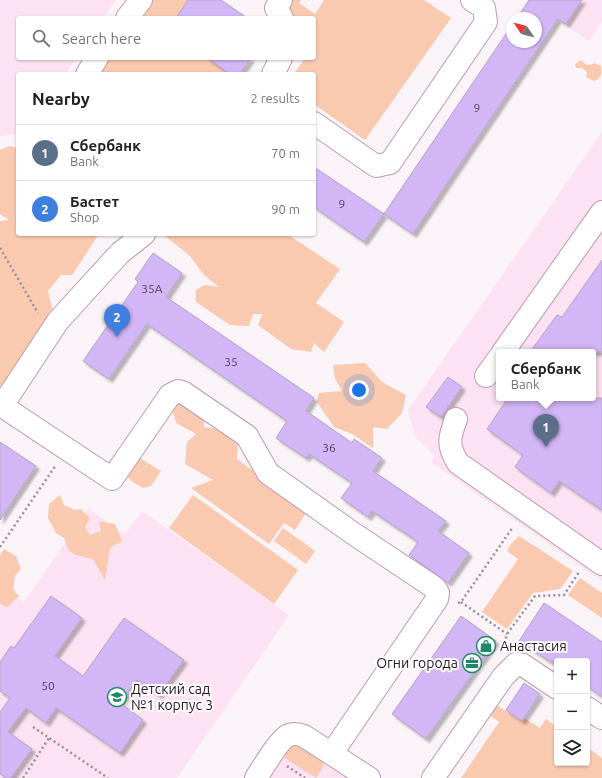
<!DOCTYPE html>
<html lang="en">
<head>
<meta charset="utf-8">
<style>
	body { margin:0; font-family:Ubuntu,sans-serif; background:#f6f6f6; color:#202124 }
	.controls { position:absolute; right:12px; bottom:12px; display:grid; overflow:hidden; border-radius:4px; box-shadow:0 1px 3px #0004 }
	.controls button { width:36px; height:36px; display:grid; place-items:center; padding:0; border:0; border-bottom:1px solid #e0e0e0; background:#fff; color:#202124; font:20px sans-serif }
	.compass { position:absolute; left:506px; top:12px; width:36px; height:36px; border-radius:50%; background:#fff; box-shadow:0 1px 3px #0004; rotate:305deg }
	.you { position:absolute; left:359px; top:390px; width:14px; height:14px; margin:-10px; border:3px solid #fff; border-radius:50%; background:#1a73e8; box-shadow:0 0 0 6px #1a73e833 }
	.badge { display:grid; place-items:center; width:26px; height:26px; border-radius:50%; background:#2563eb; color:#fff; font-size:13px; font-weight:700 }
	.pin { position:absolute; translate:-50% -33px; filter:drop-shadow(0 1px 2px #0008) }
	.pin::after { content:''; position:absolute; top:21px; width:14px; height:12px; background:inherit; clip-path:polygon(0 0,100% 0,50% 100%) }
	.popup { position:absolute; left:496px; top:349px; width:100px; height:52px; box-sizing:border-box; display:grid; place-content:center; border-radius:4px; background:#fff; filter:drop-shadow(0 1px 3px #0005); font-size:13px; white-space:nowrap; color:#757577 }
	.popup b { font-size:15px; color:#202124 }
	.popup::after { content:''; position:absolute; left:50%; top:100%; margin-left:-8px; border:8px solid transparent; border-top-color:#fff }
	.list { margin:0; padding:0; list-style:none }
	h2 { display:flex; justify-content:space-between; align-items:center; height:52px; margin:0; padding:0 16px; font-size:17px }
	h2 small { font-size:13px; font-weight:400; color:#757577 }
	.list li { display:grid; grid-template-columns:26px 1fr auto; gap:12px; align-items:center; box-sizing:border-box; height:56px; padding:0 16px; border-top:1px solid #e0e0e0 }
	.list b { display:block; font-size:15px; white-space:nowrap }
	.list p { margin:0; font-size:13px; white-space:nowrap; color:#757577 }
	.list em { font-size:13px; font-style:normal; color:#757577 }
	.icon { flex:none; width:22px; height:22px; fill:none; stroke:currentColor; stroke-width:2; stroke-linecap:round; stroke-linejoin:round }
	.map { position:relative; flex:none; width:602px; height:778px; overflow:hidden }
	.search { position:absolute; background:#fff; box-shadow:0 1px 3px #0004; left:16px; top:16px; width:300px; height:44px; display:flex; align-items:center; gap:10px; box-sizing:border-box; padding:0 14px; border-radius:4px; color:#757577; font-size:15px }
	.panel { position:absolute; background:#fff; box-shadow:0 1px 3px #0004; left:16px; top:72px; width:300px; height:164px; border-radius:4px }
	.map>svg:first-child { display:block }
	.built { fill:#fce2f2; fill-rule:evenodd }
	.green { fill:#f9c9b0 }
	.building { fill:#d2b6f5; stroke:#b2a4c5; filter:url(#shadow) }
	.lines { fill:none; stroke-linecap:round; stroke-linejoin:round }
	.minor-casing { stroke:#bc9bb0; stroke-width:24 }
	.path { stroke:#999096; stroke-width:2.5; stroke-dasharray:2 3; stroke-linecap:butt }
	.minor { stroke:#fff; stroke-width:22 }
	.labels { text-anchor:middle; stroke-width:4; stroke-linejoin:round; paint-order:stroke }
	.number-label { font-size:12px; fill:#503f55 }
	.poi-label { font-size:14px; fill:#241720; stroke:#fff; text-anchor:start }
</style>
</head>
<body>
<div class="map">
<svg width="602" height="778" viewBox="0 0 602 778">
	<defs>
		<filter id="shadow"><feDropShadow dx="3.5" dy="3.5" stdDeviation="1" flood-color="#0004"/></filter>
	</defs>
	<rect width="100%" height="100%" fill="#faf3f7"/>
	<!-- built -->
	<g class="built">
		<path d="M0,0H116L103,18H18V58H76L65,74H18V134L0,136Z"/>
		<path d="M530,0H602V22L589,41Z"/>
		<path d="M602,132V581L431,462L435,456L415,436L408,410ZM499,352H593V398H499Z"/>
		<path d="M88,509L125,534L142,511L289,615L177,778H0V585L24,602Z"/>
		<path d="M291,738L353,778H260Z"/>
	</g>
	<!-- green -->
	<g class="green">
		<path d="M153,0H188L176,18H140Z"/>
		<path d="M290,0H301L299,3L315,14L324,0H424L451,18L365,140L315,105L314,106V74H294L305,58H314V18H292L288,15Z"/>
		<path d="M111,58H207L230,74L100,73Z"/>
		<path d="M581,60C586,66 588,66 595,63L601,66C602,73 602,78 594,81L586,77L587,72L582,68H576L575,64Z"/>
		<path d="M10,146L18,148V234H99L72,275H61L48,291L53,312L1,387L0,386V221L9,220L0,214V150Z"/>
		<path d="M167,234H287L340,269L316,303L344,322L324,352L314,343L311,352L291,349L258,325L262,314H253L249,326L230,325L196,302V290L205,285L219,287L204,275L190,256L165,236Z"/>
		<path d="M365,363L382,382L406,395L402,413L387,429L373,427V448L352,434L334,427L317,402L319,393L342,391L335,379L333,365Z"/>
		<path d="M179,399L204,416V427L218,429L238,445L237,459L308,510L295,530L284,523L269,544L191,488L213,480L185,464L187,442L196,434L176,423L171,405Z"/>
		<path d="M140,458L161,471L151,486L143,488L131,481L127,476Z"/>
		<path d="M60,495L64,505L75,510L81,509L90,518L85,527L90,535L101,531L99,521L115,524L122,541L110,548L105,580L93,559L76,555L69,551L64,538L56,533L48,518L49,504Z"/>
		<path d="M193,495L298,570L274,604L169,528Z"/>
		<path d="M283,528L315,551L306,564L274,541Z"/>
		<path d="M519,536L573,571L560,589L533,593L507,629L482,612L518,559L507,551L511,544Z"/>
		<path d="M4,549L16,556L21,569L15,576L13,589L19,596L7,607L0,604V555Z"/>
		<path d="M580,578L602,593V618L568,595Z"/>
		<path d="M498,706L522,721L524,718L540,728L546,719L557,727V763H587V747L602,758V778H461L499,722L486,712Z"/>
		<path d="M291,738L323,757V767L316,778L277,753Z"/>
	</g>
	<!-- building -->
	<g class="building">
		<path d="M188,0H221L247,18H176Z"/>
		<path d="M529,0H582L566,24L558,19L413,234L384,214L512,25V42H536V18H517Z"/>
		<path d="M207,58H251L240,74H230Z"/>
		<path d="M314,167L384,214L364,242L314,207Z"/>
		<path d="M153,253L182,273L166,297L314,398L306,411L352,443L354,439L382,458L373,471L446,521L438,531L469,553L448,583L409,555L418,542L372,511L368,517L341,498L352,483L309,454L306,458L276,438L287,421L147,324L109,379L83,361L138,282L135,279Z"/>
		<path d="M602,260V352H530L557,315L562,317Z"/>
		<path d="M448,377L462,387L441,417L426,407Z"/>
		<path d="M508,398H602V510L559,481L551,493L515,467L523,455L487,429Z"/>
		<path d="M0,442L36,466L0,520Z"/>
		<path d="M51,596L82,618L55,656L83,676L124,618L184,660L159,695L137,680L120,703L143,720L120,753L56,708L46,723L26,708L8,732L32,749L11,778H6L0,774V712L10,698L0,691V662L11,646L14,648Z"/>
		<path d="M544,603L602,642V697L587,686V661H549L519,641Z"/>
		<path d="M461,616L496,641L426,739L392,714Z"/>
		<path d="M524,683L540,694L522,721L506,710Z"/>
	</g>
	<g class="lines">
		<defs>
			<g id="minor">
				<path d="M281,0L276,8L282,18"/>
				<path d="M127,18L141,0"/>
				<path d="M87,74L97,58"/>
				<path d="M273,74L281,58"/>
				<path d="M314,123L376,166L390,163L486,22L484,8L472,0"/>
				<path d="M503,352L602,212"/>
				<path d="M486,376L499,358"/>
				<path d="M0,406H2L112,479L170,395L178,391L184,393L247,436L268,473L354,534L435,588L438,593L437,599L332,753"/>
				<path d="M2,406L58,321L120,253L144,234"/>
				<path d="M456,419C449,438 447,445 458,463L602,564"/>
				<path d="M587,708L602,718"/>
				<path d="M256,778C262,769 280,738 289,735C294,733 299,734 304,736L369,778"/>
				<path d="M433,778L503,677L516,664L523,665L557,688"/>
			</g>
		</defs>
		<!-- minor casing -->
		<use href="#minor" class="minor-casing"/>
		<!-- path -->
		<g class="path">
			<path d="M0,248L38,313"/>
			<path d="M0,547L56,465"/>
			<path d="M461,602L507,634"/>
			<path d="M458,603L461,602L513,527"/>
			<path d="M503,648L507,634L535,596L564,595L579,572"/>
			<path d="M33,727L108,778"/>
			<path d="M287,766L305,778"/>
			<path d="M23,778L49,738"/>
		</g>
		<!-- minor -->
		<use href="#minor" class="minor"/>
	</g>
	<!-- icons -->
	<defs>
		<symbol id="shop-ring" viewBox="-11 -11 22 22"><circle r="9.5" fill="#fff" stroke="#1f8967" stroke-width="1.5"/><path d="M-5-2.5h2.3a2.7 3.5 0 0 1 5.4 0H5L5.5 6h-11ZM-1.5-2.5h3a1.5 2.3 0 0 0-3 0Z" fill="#1f8967"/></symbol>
		<symbol id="office-ring" viewBox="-11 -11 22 22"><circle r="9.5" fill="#fff" stroke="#1f8967" stroke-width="1.5"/><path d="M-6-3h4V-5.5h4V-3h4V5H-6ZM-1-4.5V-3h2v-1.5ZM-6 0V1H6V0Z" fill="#1f8967"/></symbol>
		<symbol id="school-ring" viewBox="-11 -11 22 22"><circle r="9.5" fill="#fff" stroke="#1f8967" stroke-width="1.5"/><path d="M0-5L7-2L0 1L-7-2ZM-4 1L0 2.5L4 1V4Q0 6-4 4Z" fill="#1f8967"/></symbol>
	</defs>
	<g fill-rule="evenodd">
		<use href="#shop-ring" x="475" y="635" width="22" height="22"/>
		<use href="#office-ring" x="461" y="652" width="22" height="22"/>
		<use href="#school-ring" x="106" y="686" width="22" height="22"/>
	</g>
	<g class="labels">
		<!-- number labels -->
		<g class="number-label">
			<text x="477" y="112">9</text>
			<text x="342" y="208">9</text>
			<text x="152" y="293">35А</text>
			<text x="231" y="366">35</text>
			<text x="329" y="452">36</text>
			<text x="48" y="690">50</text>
		</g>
		<!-- poi labels -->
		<g class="poi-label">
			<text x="500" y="651">Анастасия</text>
			<text x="458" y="668" text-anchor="end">Огни города</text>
			<text x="131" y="694">Детский сад<tspan x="131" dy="16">№1 корпус 3</tspan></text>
		</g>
	</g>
</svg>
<div class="controls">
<button>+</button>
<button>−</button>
<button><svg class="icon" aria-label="layers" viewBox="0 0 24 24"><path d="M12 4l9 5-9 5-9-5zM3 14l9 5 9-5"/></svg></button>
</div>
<svg class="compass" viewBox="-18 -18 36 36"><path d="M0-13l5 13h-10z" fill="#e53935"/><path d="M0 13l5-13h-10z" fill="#757577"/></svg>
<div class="you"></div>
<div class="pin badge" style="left:546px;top:447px;background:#5c6f8a">1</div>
<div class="popup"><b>Сбербанк</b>Bank</div>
<div class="pin badge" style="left:117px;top:337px;background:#3f7fe0">2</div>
<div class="search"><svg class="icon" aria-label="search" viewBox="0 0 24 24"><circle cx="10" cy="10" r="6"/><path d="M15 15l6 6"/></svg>Search here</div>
<section class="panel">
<h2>Nearby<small>2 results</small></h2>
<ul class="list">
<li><span class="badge" style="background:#5c6f8a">1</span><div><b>Сбербанк</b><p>Bank</p></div><em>70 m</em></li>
<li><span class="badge" style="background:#3f7fe0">2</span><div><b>Бастет</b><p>Shop</p></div><em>90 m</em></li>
</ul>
</section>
</div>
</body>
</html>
